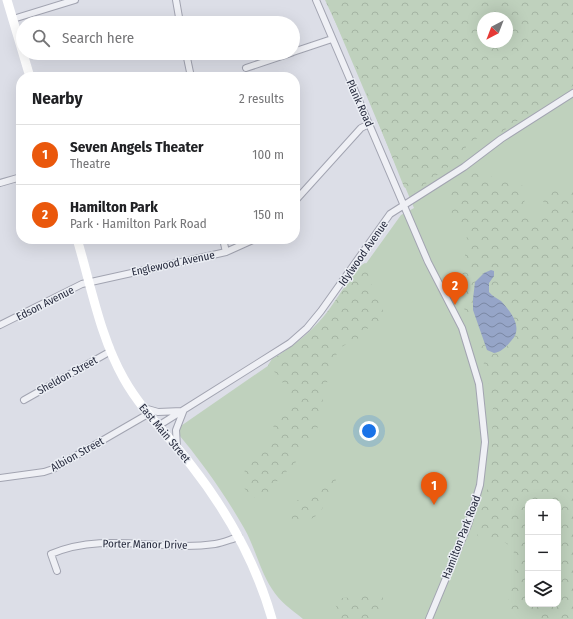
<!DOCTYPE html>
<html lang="en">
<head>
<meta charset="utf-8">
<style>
  :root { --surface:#fff; --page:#f6f6f6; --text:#202124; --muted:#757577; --line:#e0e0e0; --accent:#ea580c }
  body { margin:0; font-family:"Fira Sans Condensed",sans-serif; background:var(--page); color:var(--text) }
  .controls { position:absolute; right:12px; bottom:12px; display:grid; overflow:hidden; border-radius:8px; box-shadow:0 4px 16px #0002 }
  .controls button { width:36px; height:36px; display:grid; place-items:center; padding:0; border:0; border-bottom:1px solid var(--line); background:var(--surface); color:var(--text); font:20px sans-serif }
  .compass { position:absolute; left:477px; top:12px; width:36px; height:36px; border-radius:50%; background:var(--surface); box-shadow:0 4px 16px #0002; rotate:222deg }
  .you { position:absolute; left:369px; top:431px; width:14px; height:14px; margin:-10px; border:3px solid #fff; border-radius:50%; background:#1a73e8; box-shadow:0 0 0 6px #1a73e833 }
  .badge { display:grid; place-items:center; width:26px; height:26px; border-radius:50%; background:var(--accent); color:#fff; font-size:13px; font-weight:700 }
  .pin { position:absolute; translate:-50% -33px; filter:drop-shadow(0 1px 2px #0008) }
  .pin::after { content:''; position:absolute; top:21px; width:14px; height:12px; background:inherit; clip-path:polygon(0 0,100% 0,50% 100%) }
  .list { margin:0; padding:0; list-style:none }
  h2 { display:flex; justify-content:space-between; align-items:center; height:52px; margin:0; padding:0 16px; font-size:17px }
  h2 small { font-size:13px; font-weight:400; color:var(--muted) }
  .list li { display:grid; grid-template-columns:26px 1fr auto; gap:12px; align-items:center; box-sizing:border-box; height:60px; padding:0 16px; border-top:1px solid var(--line) }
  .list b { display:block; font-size:15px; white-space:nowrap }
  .list p { margin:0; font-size:13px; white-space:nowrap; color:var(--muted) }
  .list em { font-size:13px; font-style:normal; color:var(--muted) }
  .icon { flex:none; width:22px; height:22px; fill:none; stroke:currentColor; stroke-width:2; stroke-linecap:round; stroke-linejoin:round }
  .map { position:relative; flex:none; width:573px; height:619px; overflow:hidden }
  .search { position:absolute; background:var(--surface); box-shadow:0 4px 16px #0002; left:16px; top:16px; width:284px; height:44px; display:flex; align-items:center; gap:10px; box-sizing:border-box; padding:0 14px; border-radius:22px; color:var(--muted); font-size:15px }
  .panel { position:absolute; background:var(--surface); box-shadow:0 4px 16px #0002; left:16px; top:72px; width:284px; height:172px; border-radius:16px }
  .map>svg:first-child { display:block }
</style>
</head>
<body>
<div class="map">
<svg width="573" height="619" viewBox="0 0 573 619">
  <defs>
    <pattern id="forest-crowns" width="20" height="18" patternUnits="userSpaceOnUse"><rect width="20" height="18" fill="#bfd1bd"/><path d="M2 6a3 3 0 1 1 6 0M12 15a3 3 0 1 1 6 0" fill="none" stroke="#a4b4a3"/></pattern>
    <pattern id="water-waves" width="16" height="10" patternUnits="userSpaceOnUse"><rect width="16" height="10" fill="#96a5c8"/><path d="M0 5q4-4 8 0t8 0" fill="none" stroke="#7a87a4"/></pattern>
  </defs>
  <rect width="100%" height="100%" fill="#dcdee7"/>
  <path fill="#bfd1bd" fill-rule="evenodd" d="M 326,0 L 573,0 L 573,619 L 303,619 C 292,610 279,601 272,589 C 260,571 255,547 244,528 C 224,493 201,461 175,430 L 304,341 L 342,297 L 401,215 L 414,208 ZM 483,18 L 507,18 L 507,42 L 483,42 ZM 528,502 L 558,502 L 558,604 L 528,604 Z"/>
  <path fill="url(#forest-crowns)" fill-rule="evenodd" d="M 325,0 L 573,0 L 573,86 L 523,117 L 499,134 L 495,135 L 489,133 L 469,142 L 459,159 L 416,191 L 412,192 L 404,187 L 355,64 ZM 483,18 L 507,18 L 507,42 L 483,42 Z
    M 480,170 L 487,172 L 494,179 L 507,179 L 523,186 L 526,192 L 523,210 L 533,221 L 540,219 L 544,212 L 543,196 C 555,180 559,189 573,191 L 573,619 L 543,619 L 524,611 L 514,618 L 503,605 L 510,598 C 512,574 528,548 495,538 C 489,537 481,539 477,535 L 481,504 L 490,482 L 491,470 L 493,403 L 485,366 L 477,349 L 485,344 L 487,350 L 504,349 L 514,338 L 517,326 L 511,314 L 489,292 C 486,283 494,279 494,272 L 491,270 C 475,274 472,291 473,305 C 473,310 475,312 472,317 L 466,313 L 459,296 L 464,278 L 459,264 L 465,256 L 465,249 L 468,241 C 460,213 443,222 453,186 ZM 528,502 L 558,502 L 558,604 L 528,604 Z
    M 365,263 L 370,265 C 362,282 386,296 383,319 L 376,325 L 369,327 L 359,338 L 339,348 L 330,371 L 323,399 L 319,423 L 313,441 L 299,453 L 297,461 L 278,480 L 272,490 L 253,498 L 244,488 L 245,461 L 258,448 L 272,440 L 274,422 L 281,418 L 292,405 C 288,395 284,382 277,374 C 273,370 269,371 268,365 L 272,359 C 291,348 310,333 324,316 C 333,306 356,266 365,263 Z
    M 332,475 L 336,477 C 336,486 332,487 327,494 C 324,498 325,504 322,509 C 315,521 301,524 289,517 L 288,513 L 295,502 Z
    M 373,591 L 383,597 L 382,608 L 378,619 L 339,619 L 339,612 L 334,602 L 335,599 C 348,596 362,600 373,591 Z"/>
  <path fill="url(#water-waves)" d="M 491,270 L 494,271 L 494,276 L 489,283 L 489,292 C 492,296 497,298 501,301 C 511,312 524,328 511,341 C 506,347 501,352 494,353 L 487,350 L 473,310 L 473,299 L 475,282 L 484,273 Z"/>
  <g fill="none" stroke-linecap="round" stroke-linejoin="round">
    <g stroke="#a2a4b1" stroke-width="8">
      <path id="street" d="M 176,0 L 180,23
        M 316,0 L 428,262 L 462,328 L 479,384 L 485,442 L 480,485 L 468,525 L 429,619
        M 13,19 L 75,0
        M 293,52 L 332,39
        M 186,53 L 191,77
        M 246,68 L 291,53
        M 0,183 L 21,177
        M 295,201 L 361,128 L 369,124
        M 223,239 L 226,252
        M 0,325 L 82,284 L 226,252 L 255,239
        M 24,400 L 111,351
        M 144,408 L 158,412 L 182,411
        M 158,426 L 290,343 L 307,328 L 321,311 L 390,214 L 464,167 L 501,139 L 573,93
        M 177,447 L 176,430 L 183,412
        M 0,478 L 44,472 L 53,469 L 148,414
        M 57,571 L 51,554 C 104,531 160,552 215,544 C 223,543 231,539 239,537"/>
    </g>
    <use href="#street" stroke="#eff0f5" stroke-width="6"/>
    <path stroke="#fff" stroke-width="9" d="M 7,0 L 30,77
      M 77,239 C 91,285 100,337 124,379 C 142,411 169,436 191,465 C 227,511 256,563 272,619"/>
  </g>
  <g text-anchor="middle" stroke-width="3" stroke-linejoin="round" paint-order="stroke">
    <g font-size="11" fill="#262a3d" stroke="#ebeef4">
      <text transform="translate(360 103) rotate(66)" y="4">Plank Road</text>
      <text transform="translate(363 253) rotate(-55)" y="4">Idylwood Avenue</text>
      <text transform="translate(173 263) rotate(-12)" y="4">Englewood Avenue</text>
      <text transform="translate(45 303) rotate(-27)" y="4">Edson Avenue</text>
      <text transform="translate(67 375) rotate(-29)" y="4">Sheldon Street</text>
      <text transform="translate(165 433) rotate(50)" y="4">East Main Street</text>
      <text transform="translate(77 454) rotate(-29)" y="4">Albion Street</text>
      <text transform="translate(461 537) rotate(-69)" y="4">Hamilton Park Road</text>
      <text transform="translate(145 544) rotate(1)" y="4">Porter Manor Drive</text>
    </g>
  </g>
</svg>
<div class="controls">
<button>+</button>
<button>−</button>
<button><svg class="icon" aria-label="layers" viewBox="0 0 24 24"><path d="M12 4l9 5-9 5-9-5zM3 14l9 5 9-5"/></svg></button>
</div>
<svg class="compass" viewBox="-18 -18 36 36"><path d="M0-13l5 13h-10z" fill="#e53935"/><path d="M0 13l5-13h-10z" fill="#757577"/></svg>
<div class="you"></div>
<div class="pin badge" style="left:434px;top:505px">1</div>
<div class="pin badge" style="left:455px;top:305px">2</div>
<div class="search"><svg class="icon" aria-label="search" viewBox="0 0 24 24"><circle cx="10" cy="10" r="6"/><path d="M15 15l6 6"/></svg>Search here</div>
<section class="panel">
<h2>Nearby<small>2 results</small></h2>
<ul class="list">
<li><span class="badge">1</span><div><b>Seven Angels Theater</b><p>Theatre</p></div><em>100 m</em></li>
<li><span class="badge">2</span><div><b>Hamilton Park</b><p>Park · Hamilton Park Road</p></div><em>150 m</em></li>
</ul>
</section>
</div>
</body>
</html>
